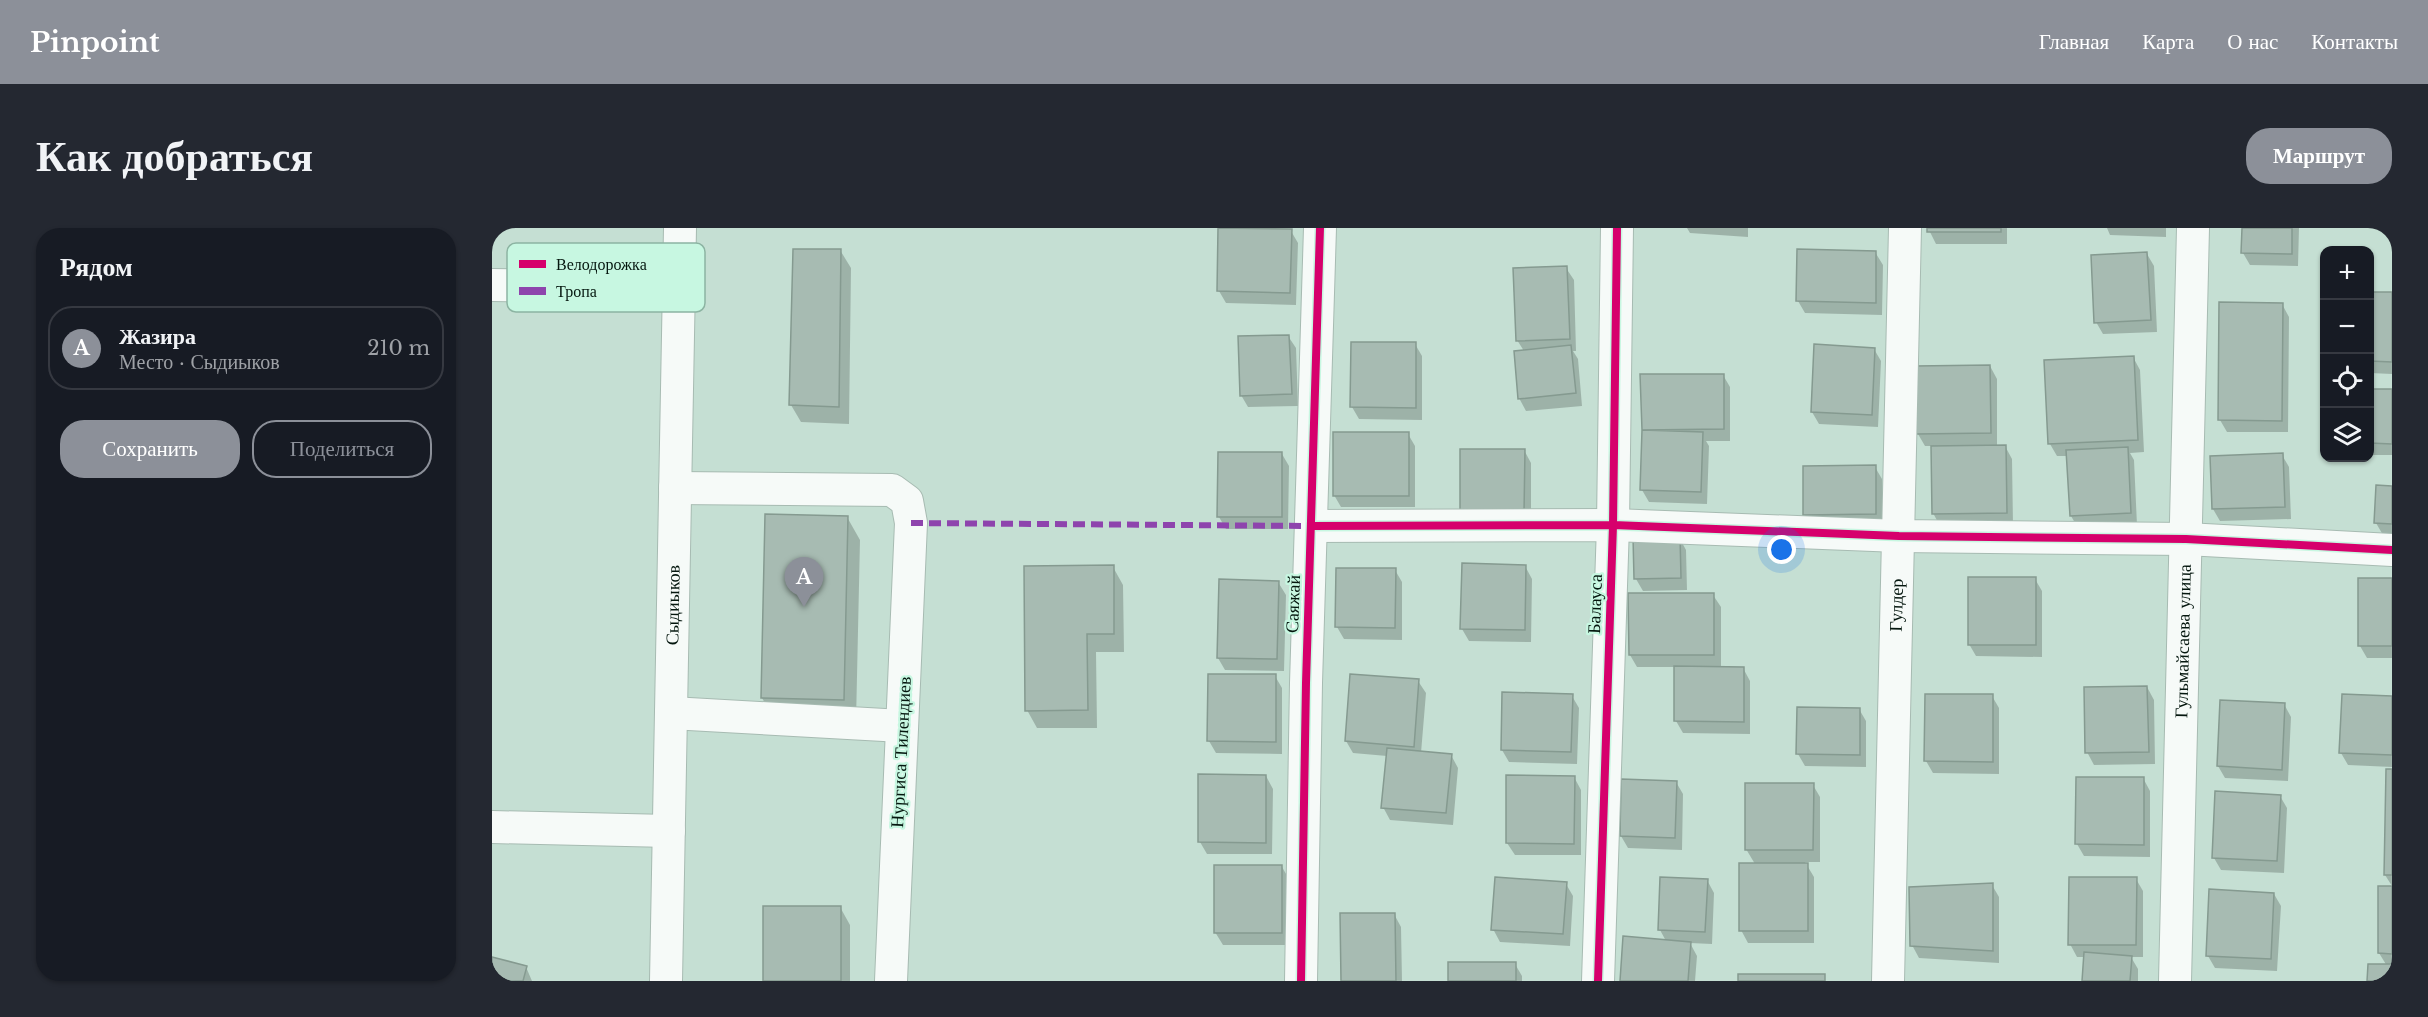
<!DOCTYPE html>
<html lang="ru">
<head>
<meta charset="utf-8">
<style>
  :root { --surface:#171b24; --page:#242831; --text:#f1f3f6; --muted:#9ea1a6; --line:#363941; --accent:#8c9099 }
  body { margin:0; font-family:"Libre Baskerville",serif; background:var(--page); color:var(--text) }
  .controls { position:absolute; right:18px; top:18px; display:grid; overflow:hidden; border-radius:12px; box-shadow:0 2px 4px #0004 }
  .controls button { width:54px; height:54px; display:grid; place-items:center; padding:0; border:0; border-bottom:2px solid var(--line); background:var(--surface); color:var(--text); font:30px sans-serif }
  .you { position:absolute; left:1290px; top:322px; width:21px; height:21px; margin:-15px; border:4px solid #fff; border-radius:50%; background:#1a73e8; box-shadow:0 0 0 9px #1a73e833 }
  .badge { display:grid; place-items:center; width:39px; height:39px; border-radius:50%; background:var(--accent); color:#fff; font-size:20px; font-weight:700 }
  .pin { position:absolute; translate:-50% -50px; filter:drop-shadow(0 2px 3px #0008) }
  .pin::after { content:''; position:absolute; top:32px; width:21px; height:18px; background:inherit; clip-path:polygon(0 0,100% 0,50% 100%) }
  .list { margin:0; padding:0; list-style:none }
  h2 { display:flex; justify-content:space-between; align-items:center; height:78px; margin:0; padding:0 24px; font-size:26px }
  h2 small { font-size:20px; font-weight:400; color:var(--muted) }
  .list li { display:grid; grid-template-columns:39px 1fr auto; gap:18px; align-items:center; box-sizing:border-box; height:84px; margin:0 12px 12px; padding:0 12px; border:2px solid var(--line); border-radius:24px }
  .list b { display:block; font-size:22px; white-space:nowrap }
  .list p { margin:0; font-size:20px; white-space:nowrap; color:var(--muted) }
  .list em { font-size:20px; font-style:normal; color:var(--muted) }
  .actions { display:flex; gap:12px; padding:18px 24px }
  .actions a { flex:1; padding:14px 0; border:2px solid var(--accent); border-radius:24px; text-align:center; font-size:21px; color:var(--accent) }
  .actions .main { background:var(--accent); color:#fff }
  .icon { flex:none; width:33px; height:33px; fill:none; stroke:currentColor; stroke-width:2; stroke-linecap:round; stroke-linejoin:round }
  .map { position:relative; flex:none; width:1900px; height:753px; overflow:hidden; border-radius:24px }
  header { display:flex; align-items:center; gap:36px; box-sizing:border-box; height:84px; padding:0 30px; background:var(--accent); color:#fff }
  header strong { font-size:28px }
  nav { display:flex; gap:33px; margin-inline-start:auto; font-size:21px }
  .intro { display:flex; align-items:center; justify-content:space-between; box-sizing:border-box; height:144px; padding:0 36px }
  h1 { margin:0; font-size:42px }
  .button { padding:15px 27px; border-radius:24px; background:var(--accent); color:#fff; font-size:21px; font-weight:700 }
  main { display:flex; gap:36px; padding:0 36px }
  aside { flex:1; background:var(--surface); border-radius:24px; box-shadow:0 2px 4px #0004 }
  .map>svg:first-child { display:block }
</style>
</head>
<body>
<header>
<strong>Pinpoint</strong>
<nav><a>Главная</a><a>Карта</a><a>О нас</a><a>Контакты</a></nav>
</header>
<div class="intro"><h1>Как добраться</h1><a class="button">Маршрут</a></div>
<main>
<aside>
<h2>Рядом<small></small></h2>
<ul class="list">
<li><span class="badge">A</span><div><b>Жазира</b><p>Место · Сыдиыков</p></div><em>210 m</em></li>
</ul>
<div class="actions"><a class="main">Сохранить</a><a>Поделиться</a></div>
</aside>
<div class="map">
<svg width="1900" height="753" viewBox="0 0 1900 753">
  <rect width="100%" height="100%" fill="#c5dfd3"/>
  <path fill="#0003" d="M 1195,0 L 1256,0 L 1256,9 L 1198,5 Z
    M 1436,0 L 1515,0 L 1515,16 L 1444,16 Z
    M 1615,0 L 1674,0 L 1674,9 L 1618,7 Z
    M 1751,0 L 1807,0 L 1806,38 L 1758,37 L 1751,25 Z
    M 799,3 L 806,15 L 804,77 L 734,75 L 727,63 Z
    M 348,22 L 359,40 L 357,196 L 309,194 L 299,177 Z
    M 1383,24 L 1391,37 L 1390,87 L 1313,85 L 1306,73 Z
    M 1655,26 L 1662,38 L 1665,104 L 1611,106 L 1604,94 Z
    M 1074,40 L 1082,52 L 1084,123 L 1081,123 L 1086,131 L 1090,178 L 1034,183 L 1027,170 L 1032,123 L 1025,112 Z
    M 1878,65 L 1900,66 L 1900,146 L 1878,145 Z
    M 1790,76 L 1797,89 L 1796,204 L 1735,204 L 1728,192 Z
    M 796,108 L 804,120 L 806,178 L 756,179 L 749,167 Z
    M 860,116 L 923,116 L 930,128 L 930,192 L 867,191 L 860,179 Z
    M 1382,121 L 1389,133 L 1386,199 L 1327,196 L 1320,184 Z
    M 1641,129 L 1648,142 L 1652,224 L 1638,225 L 1642,232 L 1645,297 L 1586,300 L 1579,288 L 1576,228 L 1565,228 L 1558,216 L 1554,134 Z
    M 1498,138 L 1505,151 L 1505,219 L 1513,218 L 1520,231 L 1521,297 L 1448,298 L 1441,285 L 1441,218 L 1433,218 L 1426,206 Z
    M 1150,147 L 1231,147 L 1238,159 L 1238,213 L 1214,213 L 1217,218 L 1215,276 L 1157,274 L 1150,262 Z
    M 1878,162 L 1900,163 L 1900,227 L 1878,227 Z
    M 916,206 L 923,218 L 923,279 L 849,279 L 842,267 Z
    M 1032,222 L 1039,235 L 1039,298 L 976,298 Z
    M 727,225 L 790,226 L 797,238 L 796,301 L 734,301 L 727,289 Z
    M 1790,227 L 1797,239 L 1799,291 L 1728,293 L 1721,281 Z
    M 1383,239 L 1390,251 L 1391,298 L 1320,299 L 1312,286 Z
    M 1900,259 L 1900,307 L 1891,307 L 1884,295 Z
    M 355,289 L 368,312 L 364,494 L 283,492 L 270,470 Z
    M 1187,309 L 1194,322 L 1195,362 L 1151,363 L 1144,351 L 1143,310 Z
    M 971,337 L 1033,338 L 1040,351 L 1039,414 L 977,413 L 970,401 Z
    M 621,339 L 631,357 L 632,424 L 604,424 L 605,500 L 545,500 L 535,482 Z
    M 903,342 L 910,354 L 910,412 L 852,411 L 845,399 Z
    M 1543,351 L 1550,363 L 1550,429 L 1484,428 L 1477,416 Z
    M 1900,351 L 1900,430 L 1875,430 L 1868,418 Z
    M 786,354 L 794,367 L 792,443 L 733,442 L 726,430 Z
    M 1138,367 L 1221,367 L 1229,379 L 1229,440 L 1251,440 L 1258,453 L 1258,506 L 1191,505 L 1184,493 L 1184,439 L 1145,439 L 1138,427 Z
    M 717,447 L 783,448 L 790,460 L 790,526 L 724,525 L 717,513 Z
    M 926,453 L 934,465 L 929,525 L 959,527 L 966,540 L 961,597 L 898,592 L 891,579 L 895,528 L 861,525 L 854,513 Z
    M 1655,459 L 1662,472 L 1663,536 L 1602,537 L 1595,524 Z
    M 1080,468 L 1087,480 L 1085,536 L 1017,534 L 1010,522 Z
    M 1500,468 L 1507,480 L 1507,546 L 1441,545 L 1434,533 Z
    M 1900,469 L 1900,539 L 1856,537 L 1849,525 Z
    M 1729,473 L 1792,476 L 1799,489 L 1796,553 L 1733,550 L 1726,538 Z
    M 1306,480 L 1367,481 L 1374,493 L 1374,539 L 1313,538 L 1306,526 Z
    M 1900,543 L 1900,658 L 1893,647 Z
    M 774,548 L 781,561 L 780,626 L 715,626 L 708,614 Z
    M 1082,549 L 1089,562 L 1089,627 L 1023,627 L 1015,615 Z
    M 1651,550 L 1658,563 L 1658,629 L 1592,628 L 1585,616 Z
    M 1184,554 L 1191,566 L 1190,622 L 1136,620 L 1129,608 Z
    M 1321,557 L 1328,569 L 1328,634 L 1313,634 L 1322,649 L 1322,715 L 1256,715 L 1249,702 L 1263,636 L 1254,621 Z
    M 1788,568 L 1795,580 L 1792,645 L 1729,642 L 1722,630 Z
    M 790,639 L 797,651 L 796,717 L 731,717 L 723,704 Z
    M 1644,651 L 1651,663 L 1651,729 L 1639,729 L 1646,741 L 1646,753 L 1592,753 L 1593,729 L 1585,729 L 1578,716 Z
    M 1215,652 L 1222,665 L 1220,716 L 1198,715 L 1205,728 L 1203,753 L 1129,753 L 1174,713 L 1168,702 Z
    M 1074,656 L 1081,668 L 1078,718 L 1008,714 L 1001,701 Z
    M 1500,657 L 1507,669 L 1507,735 L 1427,730 L 1420,717 Z
    M 1900,660 L 1900,753 L 1877,753 L 1895,738 L 1887,725 Z
    M 1782,666 L 1789,678 L 1785,743 L 1723,740 L 1716,728 Z
    M 348,679 L 358,697 L 358,753 L 273,753 Z
    M 902,686 L 909,699 L 910,753 L 851,753 Z
    M 0,730 L 34,739 L 40,753 L 0,753 Z
    M 1023,736 L 1030,748 L 1030,753 L 957,753 Z"/>
  <path fill="#a7bbb2" stroke="#859a90" stroke-width="1.5" d="M 726,0 L 800,1 L 798,65 L 725,63 Z
    M 1435,0 L 1509,0 L 1509,4 L 1435,4 Z
    M 1750,0 L 1800,0 L 1800,26 L 1749,25 Z
    M 301,21 L 349,21 L 347,179 L 297,177 Z
    M 1305,21 L 1384,23 L 1384,75 L 1304,73 Z
    M 1655,24 L 1659,92 L 1602,95 L 1599,27 Z
    M 1075,38 L 1078,111 L 1024,113 L 1021,40 Z
    M 1878,64 L 1900,64 L 1900,134 L 1878,133 Z
    M 1727,74 L 1791,75 L 1790,193 L 1726,192 Z
    M 797,107 L 800,166 L 748,168 L 746,108 Z
    M 859,114 L 924,114 L 924,180 L 858,179 Z
    M 1322,116 L 1383,120 L 1380,187 L 1319,184 Z
    M 1079,117 L 1084,165 L 1026,171 L 1022,123 Z
    M 1642,128 L 1646,212 L 1556,216 L 1552,132 Z
    M 1498,137 L 1499,205 L 1424,206 L 1423,138 Z
    M 1148,146 L 1232,146 L 1232,201 L 1150,202 Z
    M 1878,161 L 1900,161 L 1900,216 L 1878,215 Z
    M 1150,202 L 1211,204 L 1209,264 L 1148,262 Z
    M 841,204 L 917,204 L 917,268 L 841,268 Z
    M 1514,217 L 1515,285 L 1440,286 L 1439,218 Z
    M 1636,219 L 1639,285 L 1578,288 L 1574,222 Z
    M 968,221 L 1033,221 L 1032,286 L 968,286 Z
    M 726,224 L 790,224 L 790,289 L 725,289 Z
    M 1791,225 L 1793,279 L 1720,281 L 1718,228 Z
    M 1384,237 L 1384,286 L 1311,287 L 1311,238 Z
    M 1884,257 L 1900,258 L 1900,296 L 1882,295 Z
    M 273,286 L 356,288 L 352,472 L 269,470 Z
    M 1188,308 L 1189,350 L 1142,351 L 1141,309 Z
    M 970,335 L 1034,337 L 1033,402 L 968,401 Z
    M 622,337 L 622,406 L 595,406 L 596,482 L 533,483 L 532,338 Z
    M 844,340 L 904,340 L 903,400 L 843,399 Z
    M 1476,349 L 1544,349 L 1544,417 L 1476,417 Z
    M 1866,350 L 1900,350 L 1900,418 L 1866,418 Z
    M 727,351 L 787,353 L 785,431 L 725,430 Z
    M 1136,365 L 1222,365 L 1222,427 L 1137,427 Z
    M 1182,438 L 1252,439 L 1252,494 L 1182,493 Z
    M 716,446 L 784,446 L 784,514 L 715,513 Z
    M 858,446 L 927,451 L 922,519 L 853,513 Z
    M 1655,458 L 1657,524 L 1593,525 L 1592,459 Z
    M 1010,464 L 1081,466 L 1079,524 L 1009,522 Z
    M 1433,466 L 1501,466 L 1501,534 L 1432,533 Z
    M 1850,466 L 1900,468 L 1900,527 L 1847,525 Z
    M 1728,472 L 1793,475 L 1790,542 L 1725,538 Z
    M 1305,479 L 1368,480 L 1368,527 L 1304,526 Z
    M 895,520 L 960,526 L 954,585 L 889,580 Z
    M 1894,541 L 1900,541 L 1900,647 L 1892,647 Z
    M 706,546 L 774,547 L 774,615 L 706,614 Z
    M 1014,547 L 1083,548 L 1082,616 L 1014,615 Z
    M 1584,549 L 1652,549 L 1652,617 L 1583,616 Z
    M 1129,551 L 1185,553 L 1183,610 L 1128,608 Z
    M 1253,555 L 1322,555 L 1321,622 L 1253,622 Z
    M 1723,563 L 1789,567 L 1785,633 L 1720,630 Z
    M 1247,635 L 1316,635 L 1316,703 L 1247,703 Z
    M 722,637 L 790,637 L 790,705 L 722,705 Z
    M 1003,649 L 1075,654 L 1071,706 L 999,702 Z
    M 1168,649 L 1216,651 L 1213,704 L 1166,702 Z
    M 1577,649 L 1645,649 L 1644,717 L 1576,717 Z
    M 1501,655 L 1501,723 L 1418,718 L 1417,659 Z
    M 1886,658 L 1900,658 L 1900,726 L 1886,725 Z
    M 1717,661 L 1782,665 L 1779,731 L 1714,728 Z
    M 271,678 L 349,678 L 349,753 L 271,753 Z
    M 848,685 L 903,685 L 904,753 L 849,753 Z
    M 1131,708 L 1199,714 L 1196,753 L 1128,753 Z
    M 1592,724 L 1640,728 L 1638,753 L 1590,753 Z
    M 0,729 L 35,738 L 31,753 L 0,753 Z
    M 956,734 L 1024,734 L 1024,753 L 956,753 Z
    M 1876,736 L 1900,736 L 1900,753 L 1875,753 Z
    M 1246,746 L 1333,746 L 1333,753 L 1246,753 Z"/>
  <g fill="none" stroke-linecap="round" stroke-linejoin="round">
    <g stroke="#a7bbb2" stroke-width="34">
      <g id="minor">
        <path d="M 0,57 L 187,59"/>
        <path d="M 183,260 L 400,262 L 415,273 L 419,295 L 399,753"/>
        <path d="M 819,298 L 1121,297 L 1407,308 L 1694,311 L 1900,322"/>
        <path d="M 179,485 L 410,498"/>
        <path d="M 0,599 L 177,603"/>
        <path id="s1" d="M 174,753 L 188,0"/>
        <path d="M 809,753 L 814,455 L 828,0"/>
        <path d="M 1106,753 L 1121,297 L 1125,0"/>
        <path id="s2" d="M 1396,753 L 1413,0"/>
        <path id="s3" d="M 1683,753 L 1701,0"/>
      </g>
    </g>
    <use href="#minor" stroke="#f6faf8" stroke-width="32"/>
    <path stroke="#8e44ad" stroke-width="6" stroke-dasharray="12 6" stroke-linecap="butt" d="M 419,295 L 819,298"/>
    <g stroke="#c7f7e1" stroke-width="11">
      <path id="cycleway" d="M 819,298 L 1121,297 L 1407,308 L 1694,311 L 1900,322
        M 809,753 L 814,455 L 828,0
        M 1106,753 L 1121,297 L 1125,0"/>
    </g>
    <use href="#cycleway" stroke="#d6006c" stroke-width="8"/>
  </g>
  <g text-anchor="middle" stroke-width="4.5" stroke-linejoin="round" paint-order="stroke">
    <g font-size="18" fill="#04160e" stroke="#c7f7e1">
      <text transform="translate(801 376) rotate(-88)" y="6">Саяжай</text>
      <text transform="translate(1103 376) rotate(-88)" y="6">Балауса</text>
      <text dy="6" stroke="none"><textPath href="#s1" startOffset="376">Сыдиыков</textPath></text>
      <text dy="6" stroke="none"><textPath href="#s2" startOffset="376">Гулдер</textPath></text>
      <text dy="6" stroke="none"><textPath href="#s3" startOffset="340">Гульмайсаева улица</textPath></text>
      <text transform="translate(409 524) rotate(-87)" y="6">Нургиса Тилендиев</text>
    </g>
  </g>
  <rect x="15" y="15" width="198" height="69" rx="9" fill="#c7f7e1" stroke="#8cb4a2" stroke-width="1.5"/>
  <rect x="27" y="32" width="27" height="8" fill="#d6006c"/>
  <rect x="27" y="59" width="27" height="8" fill="#8e44ad"/>
  <g font-size="16" fill="#04160e">
    <text x="64" y="42">Велодорожка</text>
    <text x="64" y="69">Тропа</text>
  </g>
</svg>
<div class="controls">
<button>+</button>
<button>−</button>
<button><svg class="icon" aria-label="locate" viewBox="0 0 24 24"><circle cx="12" cy="12" r="6"/><path d="M12 2v4M12 18v4M2 12h4M18 12h4"/></svg></button>
<button><svg class="icon" aria-label="layers" viewBox="0 0 24 24"><path d="M12 4l9 5-9 5-9-5zM3 14l9 5 9-5"/></svg></button>
</div>
<div class="you"></div>
<div class="pin badge" style="left:312px;top:379px">A</div>
</div>
</main>
</body>
</html>
